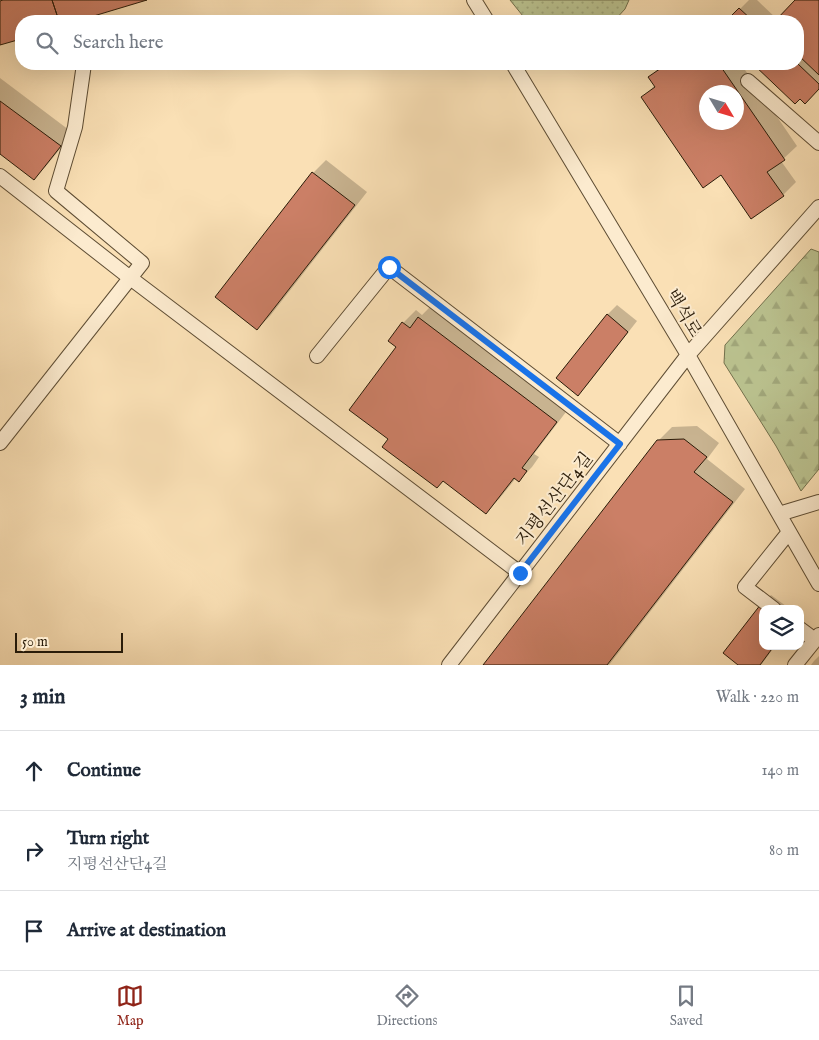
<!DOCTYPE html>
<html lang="en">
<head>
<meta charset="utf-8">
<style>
  :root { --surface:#fff; --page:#f6f6f7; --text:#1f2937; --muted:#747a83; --line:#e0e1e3; --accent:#8f2418 }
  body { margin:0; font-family:"IM FELL English","Noto Serif KR",serif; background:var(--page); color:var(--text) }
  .controls { position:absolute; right:15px; bottom:15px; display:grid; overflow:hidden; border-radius:10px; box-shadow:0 5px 20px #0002 }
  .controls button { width:45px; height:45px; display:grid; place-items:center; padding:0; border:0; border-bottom:1px solid var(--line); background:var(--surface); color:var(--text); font:25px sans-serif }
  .compass { position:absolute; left:699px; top:85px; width:45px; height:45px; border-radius:50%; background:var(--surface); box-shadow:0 5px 20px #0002; rotate:128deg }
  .scale { position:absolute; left:15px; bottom:12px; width:108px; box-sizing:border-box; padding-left:5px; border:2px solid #2a1c09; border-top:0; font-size:14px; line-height:18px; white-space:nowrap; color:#2a1c09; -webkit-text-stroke:4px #fcebcf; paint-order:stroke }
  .stop { position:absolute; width:15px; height:15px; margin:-11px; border:4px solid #1a73e8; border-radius:50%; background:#fff }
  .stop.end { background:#1a73e8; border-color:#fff; box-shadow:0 1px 5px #0008 }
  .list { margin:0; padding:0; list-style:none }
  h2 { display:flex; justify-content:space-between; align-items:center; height:65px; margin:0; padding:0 20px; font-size:21px }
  h2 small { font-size:16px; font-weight:400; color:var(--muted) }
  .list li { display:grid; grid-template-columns:32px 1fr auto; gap:15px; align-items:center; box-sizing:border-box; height:80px; padding:0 20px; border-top:1px solid var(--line) }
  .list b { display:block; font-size:19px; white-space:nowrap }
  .list p { margin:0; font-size:16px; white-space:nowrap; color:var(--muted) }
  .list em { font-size:16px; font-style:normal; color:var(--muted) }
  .icon { flex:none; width:28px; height:28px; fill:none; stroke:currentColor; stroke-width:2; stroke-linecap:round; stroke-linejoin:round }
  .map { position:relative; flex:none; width:819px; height:665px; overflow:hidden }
  .search { position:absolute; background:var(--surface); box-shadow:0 5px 20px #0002; left:15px; right:15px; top:15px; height:55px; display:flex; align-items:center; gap:12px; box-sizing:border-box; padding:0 18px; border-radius:20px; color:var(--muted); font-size:19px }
  .sheet { height:305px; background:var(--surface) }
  nav { display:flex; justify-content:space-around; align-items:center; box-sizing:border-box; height:70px; border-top:1px solid var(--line); background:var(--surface); font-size:14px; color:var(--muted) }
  nav a { display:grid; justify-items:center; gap:2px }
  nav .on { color:var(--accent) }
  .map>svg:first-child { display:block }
</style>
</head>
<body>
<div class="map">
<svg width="819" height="665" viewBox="0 0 819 665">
  <defs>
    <pattern id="grass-dots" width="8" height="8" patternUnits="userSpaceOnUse" patternTransform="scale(1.25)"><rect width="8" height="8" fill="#bbc390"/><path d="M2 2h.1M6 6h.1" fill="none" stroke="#a1a77b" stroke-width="1.8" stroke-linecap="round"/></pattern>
    <pattern id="forest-firs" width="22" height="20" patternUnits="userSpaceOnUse" patternTransform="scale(1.25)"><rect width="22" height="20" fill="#bbc390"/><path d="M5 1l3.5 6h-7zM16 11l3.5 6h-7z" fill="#a1a77b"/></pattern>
  </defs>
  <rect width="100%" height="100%" fill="#fae0b5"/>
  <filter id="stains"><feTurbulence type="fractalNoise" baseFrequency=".004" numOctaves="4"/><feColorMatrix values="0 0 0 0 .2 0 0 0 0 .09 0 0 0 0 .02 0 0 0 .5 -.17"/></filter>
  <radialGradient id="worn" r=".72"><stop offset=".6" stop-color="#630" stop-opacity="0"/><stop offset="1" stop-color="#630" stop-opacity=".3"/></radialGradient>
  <path fill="url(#grass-dots)" stroke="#72704c" d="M 510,0 L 629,0 L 625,9 L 614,21 L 527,21 Z"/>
  <path fill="url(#forest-firs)" stroke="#72704c" d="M 811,249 L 819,252 L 819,469 L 801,491 L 776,446 L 724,363 L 725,345 Z"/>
  <path fill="#0003" fill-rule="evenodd" d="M 0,0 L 145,0 L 75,21 L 21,21 L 21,38 L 0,44 Z
    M 749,0 L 757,0 L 778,20 L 796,0 L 819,0 L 819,88 L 800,97 L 795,103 L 754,64 L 798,64 L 798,21 L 728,21 Z
    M 663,64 L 741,64 L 797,146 L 781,161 L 796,182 L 783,195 L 721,174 L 643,97 L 655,85 L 650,77 ZM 706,92 L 736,92 L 736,122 L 706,122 Z
    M 0,78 L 73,133 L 47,165 L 34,179 L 0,152 Z
    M 326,160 L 367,192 L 270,316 L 257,329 L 313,173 Z
    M 432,305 L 569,408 L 534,454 L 539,457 L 532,467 L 519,480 L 516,478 L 499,499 L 486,512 L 390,439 L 398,347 L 403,323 L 416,310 L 422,315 Z
    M 617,305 L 637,321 L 588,384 L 578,394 L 607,315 Z
    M 697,426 L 719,443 L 707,459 L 745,489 L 609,665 L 485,665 L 658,441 L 672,427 Z
    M 771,595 L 790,609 L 763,609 L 763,646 L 775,646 L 761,665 L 740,665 L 762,605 Z
    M 819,656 L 819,665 L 811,665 L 814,661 Z"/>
  <path fill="#cb7f66" stroke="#2a1c09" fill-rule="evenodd" d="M 3,0 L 52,0 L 59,21 L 21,21 L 21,39 L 0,45 L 0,1 Z
    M 52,0 L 147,0 L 77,21 L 59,21 Z
    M 795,0 L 819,0 L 819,75 L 798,55 L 798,21 L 775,21 Z
    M 739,8 L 753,21 L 726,21 Z
    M 667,64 L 719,64 L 785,160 L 767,172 L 784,196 L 751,219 L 721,175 L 703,188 L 641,97 L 655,87 L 648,77 ZM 706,92 L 736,92 L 736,122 L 706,122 Z
    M 753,64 L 798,64 L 819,84 L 819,89 L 805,104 L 800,99 L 795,104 Z
    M 0,101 L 61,146 L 34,180 L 0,154 Z
    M 312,172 L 355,205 L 257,330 L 215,297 Z
    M 607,314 L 628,332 L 578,396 L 556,378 Z
    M 418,317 L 557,422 L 522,468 L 527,471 L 519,482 L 514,478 L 486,514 L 443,481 L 437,488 L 382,447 L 388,439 L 349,410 L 396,347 L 388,341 L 402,322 L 410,328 Z
    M 684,439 L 707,457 L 694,472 L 733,502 L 607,665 L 483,665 L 657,440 Z
    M 761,604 L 763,609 L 763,646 L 774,646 L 760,665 L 738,665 L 723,653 Z"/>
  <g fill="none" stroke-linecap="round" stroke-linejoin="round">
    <g stroke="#5e4d34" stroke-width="16">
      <path id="minor" d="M 474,0 L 487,21
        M 513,64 L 688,355 L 819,584
        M 748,81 L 819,143
        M 0,176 L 129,277 L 520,573
        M 317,356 L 389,267 L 620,444
        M 0,443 L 142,263 L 56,191 L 75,127 L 84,64
        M 779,514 L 819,502
        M 774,609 L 745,587 L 789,532
        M 800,629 L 815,640
        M 449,665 L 688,355 L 819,207
        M 795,665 L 819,635"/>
    </g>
    <use href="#minor" stroke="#fcebcf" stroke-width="14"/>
  </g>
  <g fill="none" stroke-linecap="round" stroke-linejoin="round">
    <path stroke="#1a73e8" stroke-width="6" d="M 389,267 L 620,444 L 520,573"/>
  </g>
  <g text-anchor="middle" stroke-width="4" stroke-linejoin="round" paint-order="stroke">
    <g font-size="18" fill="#2a1c09" stroke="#fcebcf">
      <text transform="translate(684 313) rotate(59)" y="6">백석로</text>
      <text transform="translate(554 499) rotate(-52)" y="6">지평선산단4길</text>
    </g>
  </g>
  <rect width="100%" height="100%" filter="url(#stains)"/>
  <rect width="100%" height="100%" fill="url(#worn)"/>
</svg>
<div class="controls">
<button><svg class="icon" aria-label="layers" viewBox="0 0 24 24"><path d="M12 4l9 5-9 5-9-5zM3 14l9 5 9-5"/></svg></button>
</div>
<svg class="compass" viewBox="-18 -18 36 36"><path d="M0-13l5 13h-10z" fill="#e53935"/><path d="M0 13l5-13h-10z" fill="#747a83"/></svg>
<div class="scale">50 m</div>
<div class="stop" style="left:389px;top:267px"></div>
<div class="stop end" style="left:520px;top:573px"></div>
<div class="search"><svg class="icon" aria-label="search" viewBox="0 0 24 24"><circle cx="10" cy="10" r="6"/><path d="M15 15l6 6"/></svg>Search here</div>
</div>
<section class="sheet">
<h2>3 min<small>Walk · 220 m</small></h2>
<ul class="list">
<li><svg class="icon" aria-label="ahead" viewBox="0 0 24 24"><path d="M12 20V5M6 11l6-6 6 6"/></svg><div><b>Continue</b></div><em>140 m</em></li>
<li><svg class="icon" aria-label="right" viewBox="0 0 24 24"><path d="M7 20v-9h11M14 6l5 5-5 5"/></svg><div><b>Turn right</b><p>지평선산단4길</p></div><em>80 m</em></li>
<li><svg class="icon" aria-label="arrive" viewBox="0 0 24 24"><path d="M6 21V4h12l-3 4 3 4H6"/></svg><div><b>Arrive at destination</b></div></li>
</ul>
</section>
<nav>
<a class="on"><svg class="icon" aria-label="map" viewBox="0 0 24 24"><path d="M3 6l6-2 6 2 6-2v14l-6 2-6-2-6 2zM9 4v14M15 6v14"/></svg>Map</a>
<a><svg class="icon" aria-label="directions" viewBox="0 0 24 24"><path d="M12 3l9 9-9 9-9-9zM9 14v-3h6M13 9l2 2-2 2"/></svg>Directions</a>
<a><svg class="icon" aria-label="saved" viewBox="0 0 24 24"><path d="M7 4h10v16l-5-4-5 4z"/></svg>Saved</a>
</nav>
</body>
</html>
